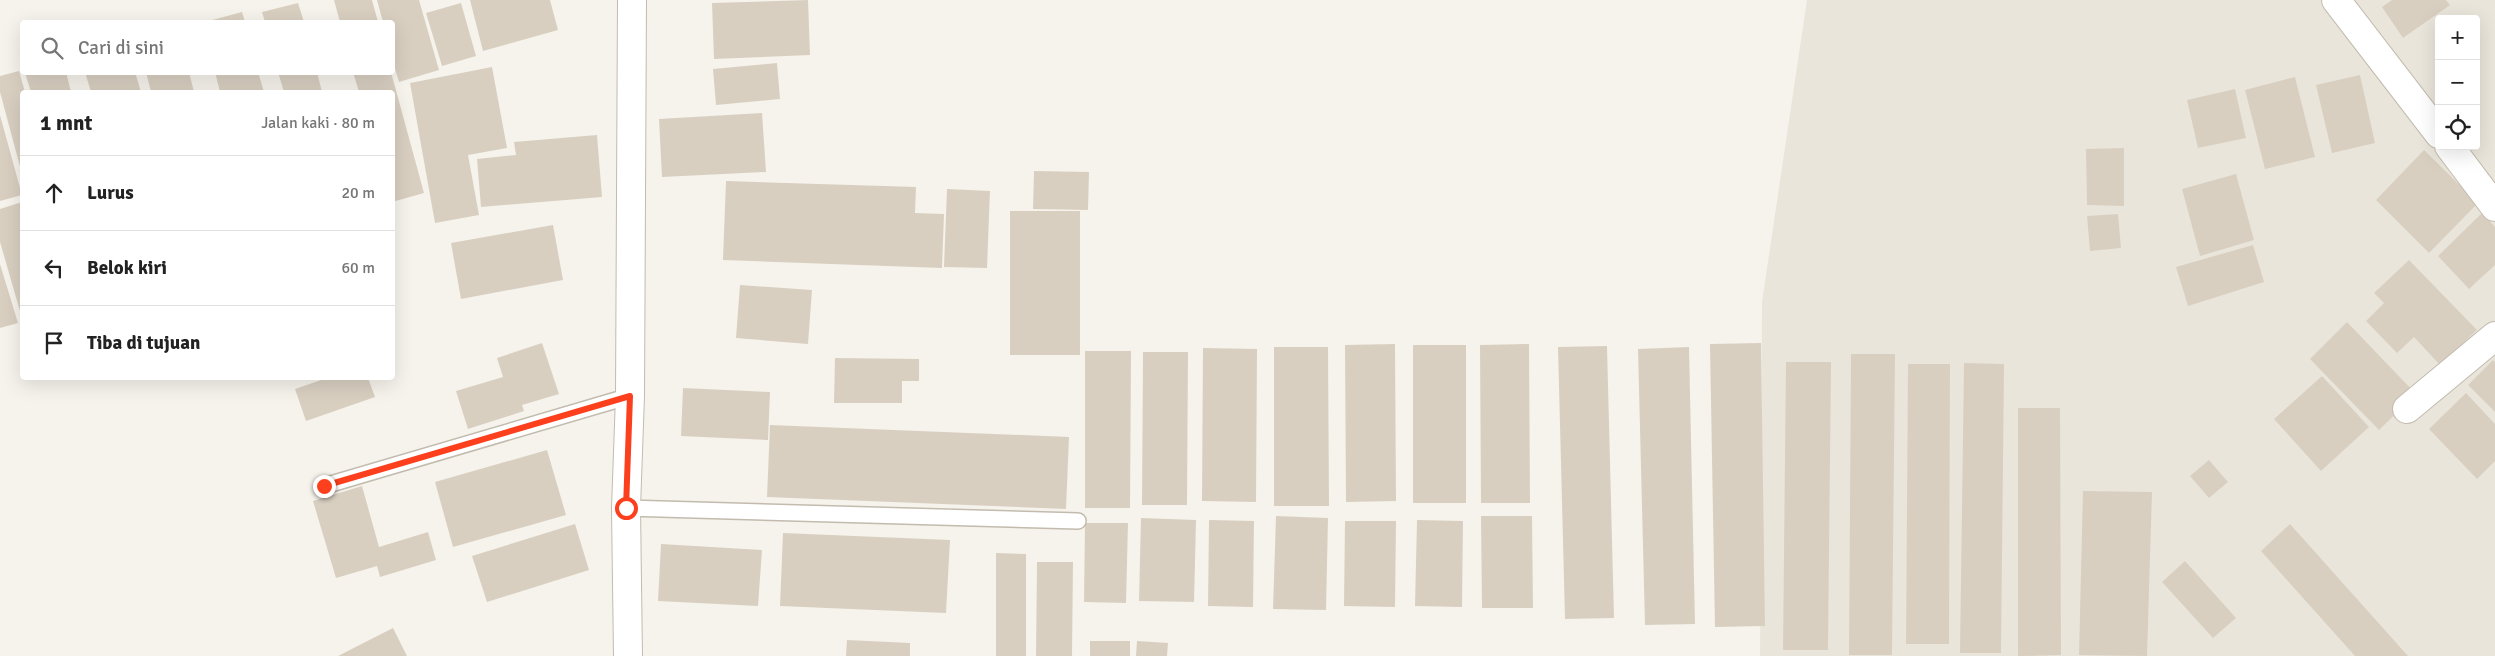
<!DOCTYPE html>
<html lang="id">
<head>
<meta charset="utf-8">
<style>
  :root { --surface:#fff; --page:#f6f6f6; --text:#222; --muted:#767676; --line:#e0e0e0 }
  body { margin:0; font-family:Signika,sans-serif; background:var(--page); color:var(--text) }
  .controls { position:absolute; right:15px; top:15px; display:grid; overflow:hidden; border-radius:5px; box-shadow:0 5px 20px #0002 }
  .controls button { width:45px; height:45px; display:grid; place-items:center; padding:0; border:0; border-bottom:1px solid var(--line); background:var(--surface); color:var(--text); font:25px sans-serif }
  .stop { position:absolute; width:15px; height:15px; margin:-11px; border:4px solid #fc3f1d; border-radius:50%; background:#fff }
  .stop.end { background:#fc3f1d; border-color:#fff; box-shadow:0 1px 5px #0008 }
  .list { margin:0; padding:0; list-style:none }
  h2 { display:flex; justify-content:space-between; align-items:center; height:65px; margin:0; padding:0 20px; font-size:21px }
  h2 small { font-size:16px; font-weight:400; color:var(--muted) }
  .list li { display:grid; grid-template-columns:32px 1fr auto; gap:15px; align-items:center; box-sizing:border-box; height:75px; padding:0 20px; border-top:1px solid var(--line) }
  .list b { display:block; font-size:19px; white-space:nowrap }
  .list em { font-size:16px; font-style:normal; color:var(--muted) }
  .icon { flex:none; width:28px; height:28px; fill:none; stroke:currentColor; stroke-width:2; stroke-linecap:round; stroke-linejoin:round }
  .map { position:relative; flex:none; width:2495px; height:656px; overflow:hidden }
  .search { position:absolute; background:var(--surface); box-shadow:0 5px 20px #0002; left:20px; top:20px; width:375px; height:55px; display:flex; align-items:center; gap:12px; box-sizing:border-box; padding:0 18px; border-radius:5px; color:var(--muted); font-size:19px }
  .panel { position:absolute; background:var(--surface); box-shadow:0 5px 20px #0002; left:20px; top:90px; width:375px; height:290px; border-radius:5px }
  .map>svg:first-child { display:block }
</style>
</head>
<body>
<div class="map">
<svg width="2495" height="656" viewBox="0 0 2495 656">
  <rect width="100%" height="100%" fill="#f6f3ec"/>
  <path fill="#eae5da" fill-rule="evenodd" d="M 1807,0 L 2495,0 L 2495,656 L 1760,656 L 1762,302 ZM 2439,19 L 2476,19 L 2476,146 L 2439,146 Z"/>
  <path fill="#d8cfc1" d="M 334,0 L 372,0 L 378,22 L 340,22 Z
    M 377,0 L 419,0 L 439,70 L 399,82 L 392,59 L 392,22 L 383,22 Z
    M 470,0 L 550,0 L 558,30 L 483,51 Z
    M 808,0 L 810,55 L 714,59 L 712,3 Z
    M 2392,0 L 2446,0 L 2450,5 L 2403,38 L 2382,7 Z
    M 298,3 L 304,22 L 265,22 L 262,12 Z
    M 461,3 L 476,56 L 442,66 L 426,13 Z
    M 242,12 L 245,22 L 205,22 Z
    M 777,63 L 780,99 L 716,105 L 713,69 Z
    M 492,67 L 507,148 L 468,155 L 479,215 L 435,223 L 410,83 Z
    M 19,71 L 25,92 L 22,92 L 22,174 L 0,92 L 0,76 Z
    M 29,72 L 66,72 L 71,92 L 31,92 L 25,73 Z
    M 85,72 L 135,72 L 141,92 L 91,92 Z
    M 146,72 L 189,72 L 194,92 L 151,92 Z
    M 215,72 L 258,72 L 264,92 L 220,92 Z
    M 278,72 L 317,72 L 322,92 L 284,92 Z
    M 353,72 L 391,72 L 424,193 L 392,202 L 392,92 L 359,92 Z
    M 2360,75 L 2375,143 L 2332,153 L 2316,85 Z
    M 2295,77 L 2315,157 L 2265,169 L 2245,90 Z
    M 2235,89 L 2246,138 L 2198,148 L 2187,100 Z
    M 762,113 L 766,172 L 662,177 L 659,119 Z
    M 0,115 L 22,195 L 0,201 Z
    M 597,135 L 602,197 L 481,207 L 477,159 L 516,155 L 514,142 Z
    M 2124,148 L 2124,206 L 2087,205 L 2086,149 Z
    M 2424,150 L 2478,203 L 2429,253 L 2376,200 Z
    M 1034,171 L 1089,172 L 1088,210 L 1033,209 Z
    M 2236,174 L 2254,240 L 2200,256 L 2182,189 Z
    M 726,181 L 916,187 L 915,213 L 944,214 L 942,268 L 723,260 Z
    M 947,189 L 990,191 L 987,268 L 944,267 Z
    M 22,202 L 22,318 L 0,242 L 0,209 Z
    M 1010,211 L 1080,211 L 1080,355 L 1010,355 Z
    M 2482,213 L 2495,227 L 2495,265 L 2469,289 L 2438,256 Z
    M 2118,214 L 2121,248 L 2090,251 L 2087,216 Z
    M 553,225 L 563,280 L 461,299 L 451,243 Z
    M 2253,245 L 2264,282 L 2188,306 L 2176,267 Z
    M 2409,260 L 2477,330 L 2440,365 L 2414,337 L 2397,353 L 2366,321 L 2384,303 L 2374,293 Z
    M 0,264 L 18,323 L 0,328 Z
    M 740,285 L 812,290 L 808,344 L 736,338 Z
    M 2347,322 L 2416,394 L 2379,430 L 2310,359 Z
    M 542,343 L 559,394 L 522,405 L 524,411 L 468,429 L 456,391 L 503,377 L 497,358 Z
    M 1761,343 L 1765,626 L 1715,627 L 1710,344 Z
    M 1395,344 L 1396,501 L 1346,502 L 1345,345 Z
    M 1529,344 L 1530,503 L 1481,503 L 1480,345 Z
    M 1413,345 L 1466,345 L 1466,503 L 1413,503 Z
    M 1607,346 L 1614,618 L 1565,619 L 1558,347 Z
    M 1274,347 L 1328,347 L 1329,506 L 1274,506 Z
    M 1689,347 L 1695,624 L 1645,625 L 1638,349 Z
    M 1203,348 L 1257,349 L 1256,502 L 1202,501 Z
    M 1085,351 L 1131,351 L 1130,508 L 1085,508 Z
    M 1143,352 L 1188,352 L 1187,505 L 1142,505 Z
    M 1851,354 L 1895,354 L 1892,655 L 1849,655 Z
    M 835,358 L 919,359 L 919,381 L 902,381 L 902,403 L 834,403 Z
    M 2493,360 L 2495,362 L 2495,412 L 2468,385 Z
    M 1786,362 L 1831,362 L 1828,650 L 1783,650 Z
    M 1964,363 L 2004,364 L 2001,653 L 1960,653 Z
    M 1908,364 L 1950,364 L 1949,644 L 1906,644 Z
    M 2322,376 L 2369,427 L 2321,471 L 2274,419 Z
    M 327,378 L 368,378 L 375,397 L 306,421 L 295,389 Z
    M 683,388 L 770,392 L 768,440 L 681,436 Z
    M 2466,393 L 2495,424 L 2495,461 L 2477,479 L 2429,429 Z
    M 2018,408 L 2060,408 L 2061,655 L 2018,656 Z
    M 770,425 L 1069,437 L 1066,509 L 767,497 Z
    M 547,450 L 566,515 L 453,547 L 435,482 Z
    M 2209,460 L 2228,482 L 2209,498 L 2190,476 Z
    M 362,486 L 379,547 L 428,532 L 436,560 L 380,577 L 377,566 L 336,578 L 313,501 Z
    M 2083,491 L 2152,492 L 2147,656 L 2079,655 Z
    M 1276,516 L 1328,518 L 1326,610 L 1273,609 Z
    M 1481,516 L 1532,516 L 1533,608 L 1482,608 Z
    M 1141,518 L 1196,520 L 1194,602 L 1139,601 Z
    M 1209,520 L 1254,521 L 1253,607 L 1208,606 Z
    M 1417,520 L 1463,521 L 1462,607 L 1415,606 Z
    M 1345,521 L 1396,521 L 1395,607 L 1344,606 Z
    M 1085,523 L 1128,523 L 1126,603 L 1084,602 Z
    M 575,524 L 589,570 L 487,602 L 472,556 Z
    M 2290,524 L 2408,656 L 2355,656 L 2261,551 Z
    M 783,533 L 950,540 L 946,613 L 780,606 Z
    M 661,544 L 762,550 L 758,606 L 658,601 Z
    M 996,553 L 1026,554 L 1026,656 L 996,656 Z
    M 2185,561 L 2236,618 L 2213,638 L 2162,582 Z
    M 1037,562 L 1073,562 L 1072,656 L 1036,656 Z
    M 393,628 L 407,656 L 338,656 Z
    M 847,640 L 910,643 L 910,656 L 846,656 Z
    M 1090,641 L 1130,641 L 1130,656 L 1090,656 Z
    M 1137,641 L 1168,643 L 1167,656 L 1136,656 Z"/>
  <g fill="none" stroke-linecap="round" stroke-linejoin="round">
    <g stroke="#c2bbae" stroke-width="18">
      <path id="service" d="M 324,486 L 630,396
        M 626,508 L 1078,521"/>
    </g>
    <g stroke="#c2bbae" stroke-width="30">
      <path id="minor" d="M 2336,0 L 2439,134
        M 2449,146 L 2495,207
        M 2407,409 L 2495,336
        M 628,656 L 626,508 L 630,396 L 632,0"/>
    </g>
    <use href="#service" stroke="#fff" stroke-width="15"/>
    <use href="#minor" stroke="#fff" stroke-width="28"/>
  </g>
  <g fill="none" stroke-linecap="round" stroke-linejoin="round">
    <path stroke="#fc3f1d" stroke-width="6" d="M 324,486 L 630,396 L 626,508"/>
  </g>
</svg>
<div class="controls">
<button>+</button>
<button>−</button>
<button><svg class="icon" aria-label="locate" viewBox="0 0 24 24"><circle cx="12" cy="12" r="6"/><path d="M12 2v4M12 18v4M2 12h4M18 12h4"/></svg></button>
</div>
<div class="stop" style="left:626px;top:508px"></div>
<div class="stop end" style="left:324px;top:486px"></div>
<div class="search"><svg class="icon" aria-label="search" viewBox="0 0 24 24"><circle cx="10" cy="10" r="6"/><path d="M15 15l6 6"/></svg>Cari di sini</div>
<section class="panel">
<h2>1 mnt<small>Jalan kaki · 80 m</small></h2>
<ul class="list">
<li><svg class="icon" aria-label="ahead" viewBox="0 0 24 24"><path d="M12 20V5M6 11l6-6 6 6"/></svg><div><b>Lurus</b></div><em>20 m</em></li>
<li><svg class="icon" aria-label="left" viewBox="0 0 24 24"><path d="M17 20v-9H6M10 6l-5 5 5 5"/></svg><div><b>Belok kiri</b></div><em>60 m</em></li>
<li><svg class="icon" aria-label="arrive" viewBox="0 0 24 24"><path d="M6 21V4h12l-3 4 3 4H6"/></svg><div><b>Tiba di tujuan</b></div></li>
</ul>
</section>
</div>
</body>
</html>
